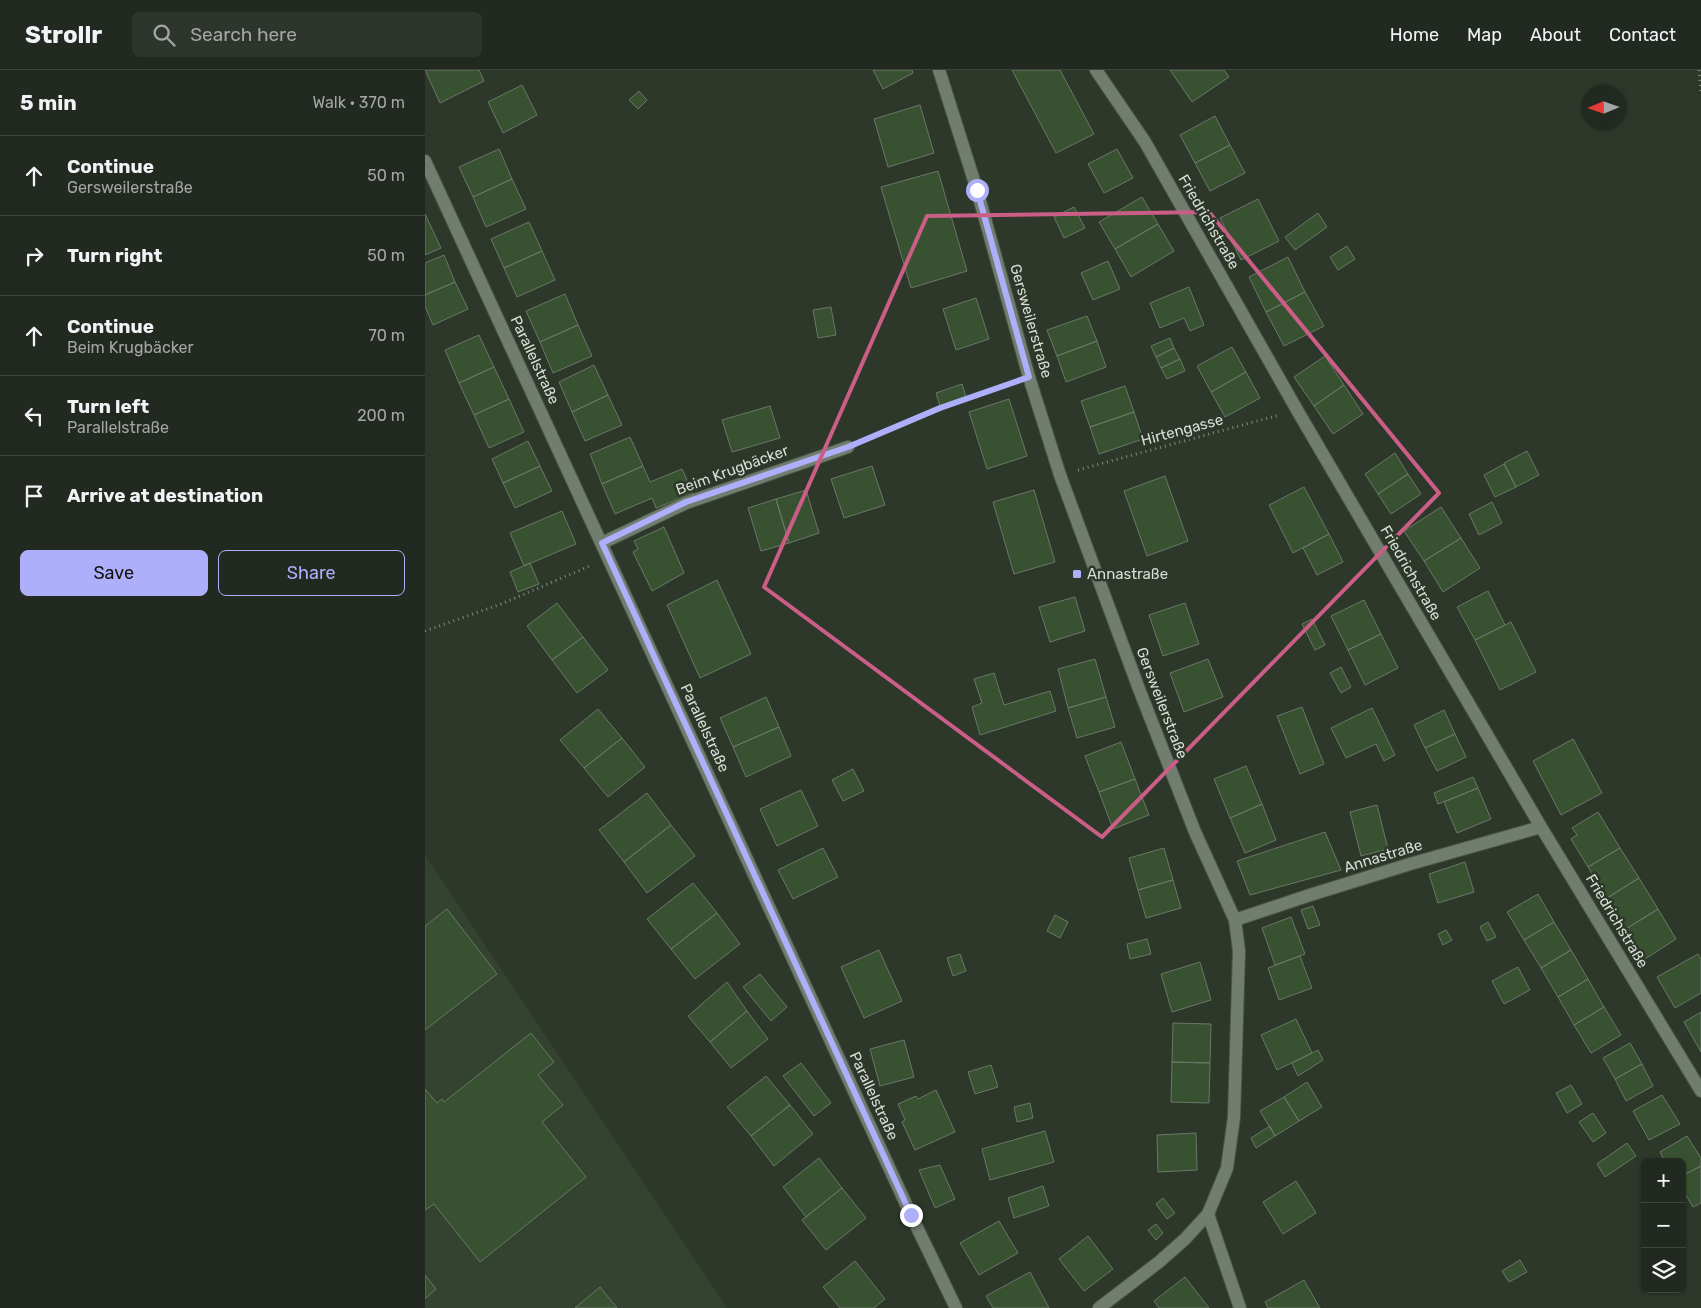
<!DOCTYPE html>
<html lang="en">
<head>
<meta charset="utf-8">
<style>
  :root { --surface:#222920; --page:#2e352d; --text:#f1f3f6; --muted:#a2a6a5; --line:#3f453e; --accent:#adaffb }
  body { margin:0; font-family:Rubik,sans-serif; background:var(--page); color:var(--text) }
  .controls { position:absolute; right:15px; bottom:15px; display:grid; overflow:hidden; border-radius:8px; box-shadow:0 1px 4px #0004 }
  .controls button { width:45px; height:45px; display:grid; place-items:center; padding:0; border:0; border-bottom:1px solid var(--line); background:var(--surface); color:var(--text); font:25px sans-serif }
  .compass { position:absolute; left:1156px; top:15px; width:45px; height:45px; border-radius:50%; background:var(--surface); box-shadow:0 1px 4px #0004; rotate:268deg }
  .stop { position:absolute; width:15px; height:15px; margin:-11px; border:4px solid #adaffb; border-radius:50%; background:#fff }
  .stop.end { background:#adaffb; border-color:#fff; box-shadow:0 1px 5px #0008 }
  .list { margin:0; padding:0; list-style:none }
  h2 { display:flex; justify-content:space-between; align-items:center; height:65px; margin:0; padding:0 20px; font-size:21px }
  h2 small { font-size:16px; font-weight:400; color:var(--muted) }
  .list li { display:grid; grid-template-columns:32px 1fr auto; gap:15px; align-items:center; box-sizing:border-box; height:80px; padding:0 20px; border-top:1px solid var(--line) }
  .list b { display:block; font-size:19px; white-space:nowrap }
  .list p { margin:0; font-size:16px; white-space:nowrap; color:var(--muted) }
  .list em { font-size:16px; font-style:normal; color:var(--muted) }
  .actions { display:flex; gap:10px; padding:15px 20px }
  .actions a { flex:1; padding:11px 0; border:1px solid var(--accent); border-radius:8px; text-align:center; font-size:18px; color:var(--accent) }
  .actions .main { background:var(--accent); color:#111 }
  .icon { flex:none; width:28px; height:28px; fill:none; stroke:currentColor; stroke-width:2; stroke-linecap:round; stroke-linejoin:round }
  .map { position:relative; flex:none; width:1276px; height:1238px; overflow:hidden }
  header { display:flex; align-items:center; gap:30px; box-sizing:border-box; height:70px; padding:0 25px; background:var(--surface); border-bottom:1px solid var(--line) }
  header strong { font-size:24px }
  nav { display:flex; gap:28px; margin-inline-start:auto; font-size:18px }
  .search { width:350px; height:45px; background:var(--page); display:flex; align-items:center; gap:12px; box-sizing:border-box; padding:0 18px; border-radius:8px; color:var(--muted); font-size:19px }
  main { display:flex }
  aside { flex:1; background:var(--surface) }
  .map>svg:first-child { display:block }
</style>
</head>
<body>
<header>
<strong>Strollr</strong>
<div class="search"><svg class="icon" aria-label="search" viewBox="0 0 24 24"><circle cx="10" cy="10" r="6"/><path d="M15 15l6 6"/></svg>Search here</div>
<nav><a>Home</a><a>Map</a><a>About</a><a>Contact</a></nav>
</header>
<main>
<aside>
<h2>5 min<small>Walk · 370 m</small></h2>
<ul class="list">
<li><svg class="icon" aria-label="ahead" viewBox="0 0 24 24"><path d="M12 20V5M6 11l6-6 6 6"/></svg><div><b>Continue</b><p>Gersweilerstraße</p></div><em>50 m</em></li>
<li><svg class="icon" aria-label="right" viewBox="0 0 24 24"><path d="M7 20v-9h11M14 6l5 5-5 5"/></svg><div><b>Turn right</b></div><em>50 m</em></li>
<li><svg class="icon" aria-label="ahead" viewBox="0 0 24 24"><path d="M12 20V5M6 11l6-6 6 6"/></svg><div><b>Continue</b><p>Beim Krugbäcker</p></div><em>70 m</em></li>
<li><svg class="icon" aria-label="left" viewBox="0 0 24 24"><path d="M17 20v-9H6M10 6l-5 5 5 5"/></svg><div><b>Turn left</b><p>Parallelstraße</p></div><em>200 m</em></li>
<li><svg class="icon" aria-label="arrive" viewBox="0 0 24 24"><path d="M6 21V4h12l-3 4 3 4H6"/></svg><div><b>Arrive at destination</b></div></li>
</ul>
<div class="actions"><a class="main">Save</a><a>Share</a></div>
</aside>
<div class="map">
<svg width="1276" height="1238" viewBox="0 0 1276 1238">
  <rect width="100%" height="100%" fill="#2d372a"/>
  <path fill="#344230" d="M 0,785 L 302,1238 L 0,1238 Z"/>
  <path fill="#385231" stroke="#6b7768" d="M 0,0 L 54,0 L 59,11 L 15,33 Z
    M 448,0 L 487,0 L 488,3 L 458,19 Z
    M 587,0 L 635,0 L 669,64 L 631,83 Z
    M 745,0 L 799,0 L 804,7 L 767,32 Z
    M 97,15 L 112,45 L 78,63 L 63,32 Z
    M 214,21 L 222,30 L 213,39 L 204,30 Z
    M 495,35 L 509,83 L 463,97 L 449,49 Z
    M 790,46 L 805,75 L 770,93 L 755,65 Z
    M 805,75 L 820,103 L 785,121 L 770,93 Z
    M 74,79 L 87,109 L 48,127 L 34,97 Z
    M 692,79 L 708,108 L 679,123 L 663,94 Z
    M 513,101 L 542,201 L 486,218 L 456,117 Z
    M 87,109 L 101,139 L 61,157 L 48,127 Z
    M 717,127 L 733,154 L 690,179 L 674,152 Z
    M 833,129 L 854,171 L 816,190 L 795,148 Z
    M 649,137 L 660,158 L 639,168 L 629,147 Z
    M 893,143 L 902,157 L 870,180 L 860,167 Z
    M 0,144 L 16,178 L 0,185 Z
    M 104,152 L 117,181 L 79,198 L 66,169 Z
    M 733,154 L 749,181 L 706,207 L 690,179 Z
    M 922,176 L 930,189 L 913,200 L 905,187 Z
    M 117,181 L 130,210 L 92,227 L 79,198 Z
    M 19,185 L 30,212 L 0,225 L 0,193 Z
    M 863,187 L 880,222 L 841,242 L 824,207 Z
    M 683,191 L 695,219 L 668,230 L 656,203 Z
    M 30,212 L 43,239 L 8,255 L 0,236 L 0,225 Z
    M 764,217 L 779,255 L 765,261 L 759,248 L 735,258 L 725,233 Z
    M 880,222 L 899,256 L 859,276 L 841,242 Z
    M 140,224 L 153,255 L 115,272 L 101,241 Z
    M 551,228 L 564,269 L 531,280 L 518,239 Z
    M 406,237 L 411,265 L 393,268 L 388,240 Z
    M 662,246 L 672,271 L 632,286 L 622,260 Z
    M 153,255 L 167,286 L 128,303 L 115,272 Z
    M 54,265 L 69,297 L 34,313 L 20,280 Z
    M 745,268 L 749,278 L 731,287 L 726,276 Z
    M 672,271 L 681,297 L 641,312 L 632,286 Z
    M 807,277 L 821,302 L 786,322 L 772,296 Z
    M 749,278 L 755,289 L 736,298 L 731,287 Z
    M 900,286 L 919,315 L 889,336 L 869,307 Z
    M 755,289 L 760,301 L 742,309 L 736,298 Z
    M 169,295 L 183,325 L 147,342 L 134,312 Z
    M 69,297 L 84,329 L 49,345 L 34,313 Z
    M 821,302 L 835,328 L 800,347 L 786,322 Z
    M 537,314 L 541,327 L 515,336 L 511,323 Z
    M 919,315 L 938,344 L 908,364 L 889,336 Z
    M 700,316 L 709,342 L 665,357 L 656,331 Z
    M 183,325 L 197,355 L 160,371 L 147,342 Z
    M 84,329 L 99,362 L 64,378 L 49,345 Z
    M 584,329 L 602,386 L 562,399 L 544,342 Z
    M 345,336 L 355,368 L 307,382 L 297,350 Z
    M 709,342 L 718,369 L 674,384 L 665,357 Z
    M 205,367 L 218,396 L 177,414 L 165,384 Z
    M 103,371 L 115,396 L 78,413 L 67,389 Z
    M 1102,381 L 1114,405 L 1091,417 L 1079,393 Z
    M 970,383 L 983,404 L 953,424 L 940,404 Z
    M 1079,394 L 1091,417 L 1070,427 L 1059,405 Z
    M 115,396 L 127,421 L 90,438 L 78,413 Z
    M 218,396 L 225,412 L 257,399 L 268,423 L 231,438 L 227,428 L 190,444 L 177,414 Z
    M 447,396 L 460,435 L 419,448 L 406,409 Z
    M 983,404 L 996,424 L 966,444 L 953,424 Z
    M 740,406 L 763,471 L 722,486 L 699,421 Z
    M 879,417 L 904,464 L 868,483 L 844,435 Z
    M 381,420 L 394,463 L 364,473 L 351,429 Z
    M 609,420 L 630,492 L 589,504 L 568,432 Z
    M 351,429 L 364,473 L 336,481 L 323,438 Z
    M 1067,432 L 1077,453 L 1054,465 L 1044,444 Z
    M 1016,437 L 1036,468 L 999,491 L 979,461 Z
    M 137,441 L 151,474 L 99,496 L 85,463 Z
    M 239,457 L 259,503 L 227,521 L 208,482 L 213,479 L 209,471 Z
    M 904,464 L 918,492 L 892,505 L 878,478 Z
    M 1036,468 L 1055,498 L 1018,522 L 999,491 Z
    M 105,493 L 114,514 L 93,522 L 85,502 Z
    M 292,510 L 326,584 L 275,608 L 242,535 Z
    M 1063,521 L 1080,555 L 1050,570 L 1032,537 Z
    M 650,527 L 660,561 L 625,572 L 614,537 Z
    M 939,530 L 956,564 L 923,580 L 906,546 Z
    M 132,533 L 158,567 L 127,590 L 102,556 Z
    M 760,533 L 774,574 L 738,586 L 724,545 Z
    M 887,549 L 900,575 L 890,580 L 877,554 Z
    M 1086,552 L 1111,602 L 1075,620 L 1050,570 Z
    M 956,564 L 973,598 L 940,615 L 923,580 Z
    M 158,567 L 183,600 L 152,623 L 127,590 Z
    M 670,589 L 681,627 L 643,638 L 633,599 Z
    M 783,589 L 798,627 L 759,642 L 745,603 Z
    M 916,597 L 926,617 L 916,623 L 905,603 Z
    M 569,603 L 579,635 L 625,621 L 631,641 L 555,665 L 547,637 L 557,633 L 549,609 Z
    M 341,627 L 354,657 L 308,677 L 295,648 Z
    M 681,627 L 690,657 L 652,668 L 643,638 Z
    M 877,637 L 899,694 L 875,704 L 852,646 Z
    M 947,638 L 970,685 L 959,691 L 951,674 L 921,688 L 906,658 Z
    M 173,639 L 197,668 L 159,698 L 135,670 Z
    M 1019,640 L 1030,664 L 1000,678 L 989,655 Z
    M 354,657 L 366,686 L 321,707 L 308,677 Z
    M 1030,664 L 1041,687 L 1012,701 L 1000,678 Z
    M 197,668 L 220,697 L 183,727 L 159,698 Z
    M 1148,669 L 1177,723 L 1136,745 L 1108,691 Z
    M 696,672 L 710,709 L 674,722 L 660,686 Z
    M 821,696 L 837,734 L 805,748 L 789,709 Z
    M 428,699 L 439,721 L 418,731 L 407,710 Z
    M 1048,707 L 1053,718 L 1013,734 L 1009,723 Z
    M 710,709 L 724,745 L 688,759 L 674,722 Z
    M 1053,718 L 1066,749 L 1032,763 L 1019,732 Z
    M 376,720 L 393,756 L 352,776 L 335,739 Z
    M 222,723 L 246,755 L 199,792 L 174,760 Z
    M 837,734 L 851,770 L 820,783 L 805,748 Z
    M 952,735 L 963,779 L 936,786 L 925,742 Z
    M 1173,742 L 1195,778 L 1163,797 L 1146,769 L 1152,765 L 1147,758 Z
    M 246,755 L 270,786 L 222,823 L 199,792 Z
    M 900,762 L 916,800 L 825,825 L 812,791 Z
    M 398,778 L 413,807 L 368,829 L 353,800 Z
    M 739,778 L 748,810 L 713,820 L 704,788 Z
    M 1195,778 L 1214,808 L 1182,828 L 1163,797 Z
    M 1040,792 L 1049,822 L 1013,833 L 1004,804 Z
    M 1214,808 L 1233,839 L 1201,859 L 1182,828 Z
    M 748,810 L 756,838 L 721,848 L 713,820 Z
    M 268,813 L 292,843 L 246,879 L 222,849 Z
    M 1113,824 L 1129,852 L 1099,870 L 1082,842 Z
    M 888,836 L 895,855 L 883,859 L 876,840 Z
    M 22,839 L 72,904 L 0,960 L 0,856 Z
    M 1233,839 L 1251,869 L 1220,889 L 1201,859 Z
    M 292,843 L 315,874 L 270,909 L 246,879 Z
    M 630,845 L 643,852 L 635,868 L 622,861 Z
    M 866,847 L 880,884 L 850,895 L 837,858 Z
    M 1063,852 L 1071,867 L 1062,871 L 1055,857 Z
    M 1129,852 L 1146,880 L 1116,898 L 1099,870 Z
    M 1021,860 L 1027,870 L 1018,875 L 1013,864 Z
    M 722,869 L 726,884 L 705,889 L 702,874 Z
    M 454,880 L 477,931 L 439,948 L 416,897 Z
    M 1146,880 L 1163,909 L 1133,927 L 1116,898 Z
    M 535,884 L 541,901 L 528,906 L 522,888 Z
    M 1273,884 L 1276,889 L 1276,923 L 1250,938 L 1232,907 Z
    M 875,886 L 887,918 L 854,930 L 843,898 Z
    M 775,892 L 786,930 L 747,942 L 736,904 Z
    M 1093,897 L 1105,920 L 1079,934 L 1067,911 Z
    M 335,904 L 362,937 L 346,951 L 318,917 Z
    M 1163,909 L 1179,937 L 1149,955 L 1133,927 Z
    M 302,912 L 322,941 L 285,972 L 263,946 Z
    M 1179,937 L 1196,965 L 1166,983 L 1149,955 Z
    M 322,941 L 343,969 L 306,998 L 285,972 Z
    M 1276,942 L 1276,982 L 1259,952 Z
    M 871,949 L 887,983 L 852,1000 L 836,965 Z
    M 748,953 L 786,954 L 785,993 L 747,992 Z
    M 106,963 L 129,992 L 113,1005 L 138,1035 L 117,1052 L 161,1107 L 55,1192 L 9,1134 L 0,1140 L 0,1019 L 12,1033 L 17,1029 L 19,1032 Z
    M 479,970 L 489,1007 L 455,1016 L 445,979 Z
    M 1205,973 L 1217,994 L 1190,1009 L 1178,988 Z
    M 893,980 L 898,990 L 873,1006 L 867,993 Z
    M 747,992 L 785,993 L 784,1033 L 746,1032 Z
    M 376,993 L 406,1033 L 389,1046 L 358,1006 Z
    M 1217,994 L 1228,1016 L 1201,1031 L 1190,1009 Z
    M 566,995 L 573,1017 L 550,1024 L 543,1002 Z
    M 341,1006 L 365,1035 L 326,1066 L 302,1037 Z
    M 882,1012 L 897,1037 L 874,1051 L 859,1027 Z
    M 1146,1015 L 1157,1034 L 1142,1043 L 1131,1023 Z
    M 511,1020 L 530,1062 L 490,1080 L 477,1052 L 480,1050 L 473,1034 L 491,1026 L 493,1029 Z
    M 1237,1025 L 1255,1054 L 1224,1070 L 1208,1041 Z
    M 859,1027 L 874,1051 L 850,1066 L 835,1041 Z
    M 605,1033 L 608,1048 L 592,1052 L 589,1037 Z
    M 365,1035 L 388,1064 L 349,1096 L 326,1066 Z
    M 1168,1043 L 1181,1063 L 1168,1072 L 1154,1052 Z
    M 845,1056 L 850,1066 L 831,1078 L 826,1068 Z
    M 620,1061 L 629,1092 L 565,1110 L 557,1079 Z
    M 771,1063 L 772,1100 L 733,1102 L 732,1065 Z
    M 1262,1066 L 1276,1088 L 1276,1096 L 1257,1106 L 1257,1092 L 1240,1092 L 1235,1082 Z
    M 1202,1073 L 1211,1086 L 1180,1107 L 1172,1094 Z
    M 394,1088 L 417,1118 L 381,1147 L 358,1117 Z
    M 515,1095 L 530,1129 L 510,1138 L 494,1100 Z
    M 1276,1096 L 1276,1133 L 1268,1137 L 1257,1119 L 1257,1106 Z
    M 871,1111 L 891,1143 L 858,1164 L 838,1132 Z
    M 618,1116 L 624,1136 L 589,1148 L 583,1128 Z
    M 417,1118 L 441,1148 L 401,1180 L 377,1150 Z
    M 738,1128 L 750,1143 L 742,1149 L 731,1134 Z
    M 574,1151 L 593,1183 L 554,1205 L 535,1173 Z
    M 731,1154 L 738,1163 L 731,1170 L 723,1160 Z
    M 663,1166 L 688,1199 L 659,1221 L 634,1189 Z
    M 1095,1190 L 1102,1202 L 1084,1212 L 1077,1201 Z
    M 430,1191 L 460,1229 L 449,1238 L 415,1238 L 398,1217 Z
    M 605,1202 L 624,1238 L 568,1238 L 561,1226 Z
    M 0,1205 L 11,1219 L 0,1229 Z
    M 760,1207 L 784,1238 L 734,1238 L 729,1231 Z
    M 879,1210 L 895,1238 L 843,1238 L 840,1232 Z
    M 175,1217 L 192,1238 L 150,1238 Z"/>
  <g fill="none" stroke-linecap="round" stroke-linejoin="round">
    <g stroke="#4c554a" stroke-width="14">
      <path id="minor" d="M 671,0 L 720,72 L 872,340 L 1116,757 L 1276,1021
        M 0,91 L 486,1145 L 531,1238
        M 177,473 L 261,433 L 423,377
        M 810,850 L 885,825 L 985,794 L 1116,757
        M 783,1144 L 815,1238"/>
    </g>
    <g stroke="#4c554a" stroke-width="14">
      <path id="tertiary" d="M 514,0 L 552,120 L 604,307 L 635,405 L 714,619 L 770,762 L 810,850 L 814,881 L 809,1047 L 802,1098 L 783,1144 L 760,1169 L 734,1192 L 674,1238"/>
    </g>
    <path stroke="#818a7f" stroke-width="3" stroke-dasharray="1 4" stroke-linecap="butt" d="M 1274,0 L 1276,22
      M 440,369 L 515,338 L 588,313
      M 653,400 L 854,345
      M 0,561 L 76,534 L 167,495"/>
    <use href="#minor" stroke="#717d6e" stroke-width="12"/>
    <use href="#tertiary" stroke="#717d6e" stroke-width="12"/>
  </g>
  <g fill="none" stroke-linecap="round" stroke-linejoin="round">
    <path stroke="#adaffb" stroke-width="6" d="M 486,1145 L 177,473 L 261,432 L 423,377 L 515,338 L 604,307 L 552,120"/>
  </g>
  <path fill="none" stroke="#ca5e86" stroke-width="4" stroke-linejoin="round" d="M 784,142 L 1014,423 L 677,767 L 339,517 L 502,146 Z"/>
  <rect fill="#adaffb" stroke="#2d372a" stroke-width="2" x="647" y="499" width="10" height="10" rx="2.5"/>
  <g text-anchor="middle" stroke-width="5" stroke-linejoin="round" paint-order="stroke">
    <g font-size="15" fill="#d8dfd6" stroke="#2d372a">
      <text transform="translate(784 152) rotate(60)" y="5">Friedrichstraße</text>
      <text transform="translate(606 251) rotate(74)" y="5">Gersweilerstraße</text>
      <text transform="translate(110 290) rotate(65)" y="5">Parallelstraße</text>
      <text transform="translate(757 360) rotate(-15)" y="5">Hirtengasse</text>
      <text transform="translate(307 400) rotate(-20)" y="5">Beim Krugbäcker</text>
      <text transform="translate(986 503) rotate(60)" y="5">Friedrichstraße</text>
      <text transform="translate(737 633) rotate(69)" y="5">Gersweilerstraße</text>
      <text transform="translate(280 658) rotate(65)" y="5">Parallelstraße</text>
      <text transform="translate(958 786) rotate(-17)" y="5">Annastraße</text>
      <text transform="translate(1192 851) rotate(59)" y="5">Friedrichstraße</text>
      <text transform="translate(449 1026) rotate(65)" y="5">Parallelstraße</text>
    </g>
    <g font-size="15" fill="#d8dfd6" stroke="#2d372a" text-anchor="start">
      <text x="662" y="509">Annastraße</text>
    </g>
  </g>
</svg>
<div class="controls">
<button>+</button>
<button>−</button>
<button><svg class="icon" aria-label="layers" viewBox="0 0 24 24"><path d="M12 4l9 5-9 5-9-5zM3 14l9 5 9-5"/></svg></button>
</div>
<svg class="compass" viewBox="-18 -18 36 36"><path d="M0-13l5 13h-10z" fill="#e53935"/><path d="M0 13l5-13h-10z" fill="#a2a6a5"/></svg>
<div class="stop" style="left:552px;top:120px"></div>
<div class="stop end" style="left:486px;top:1145px"></div>
</div>
</main>
</body>
</html>
